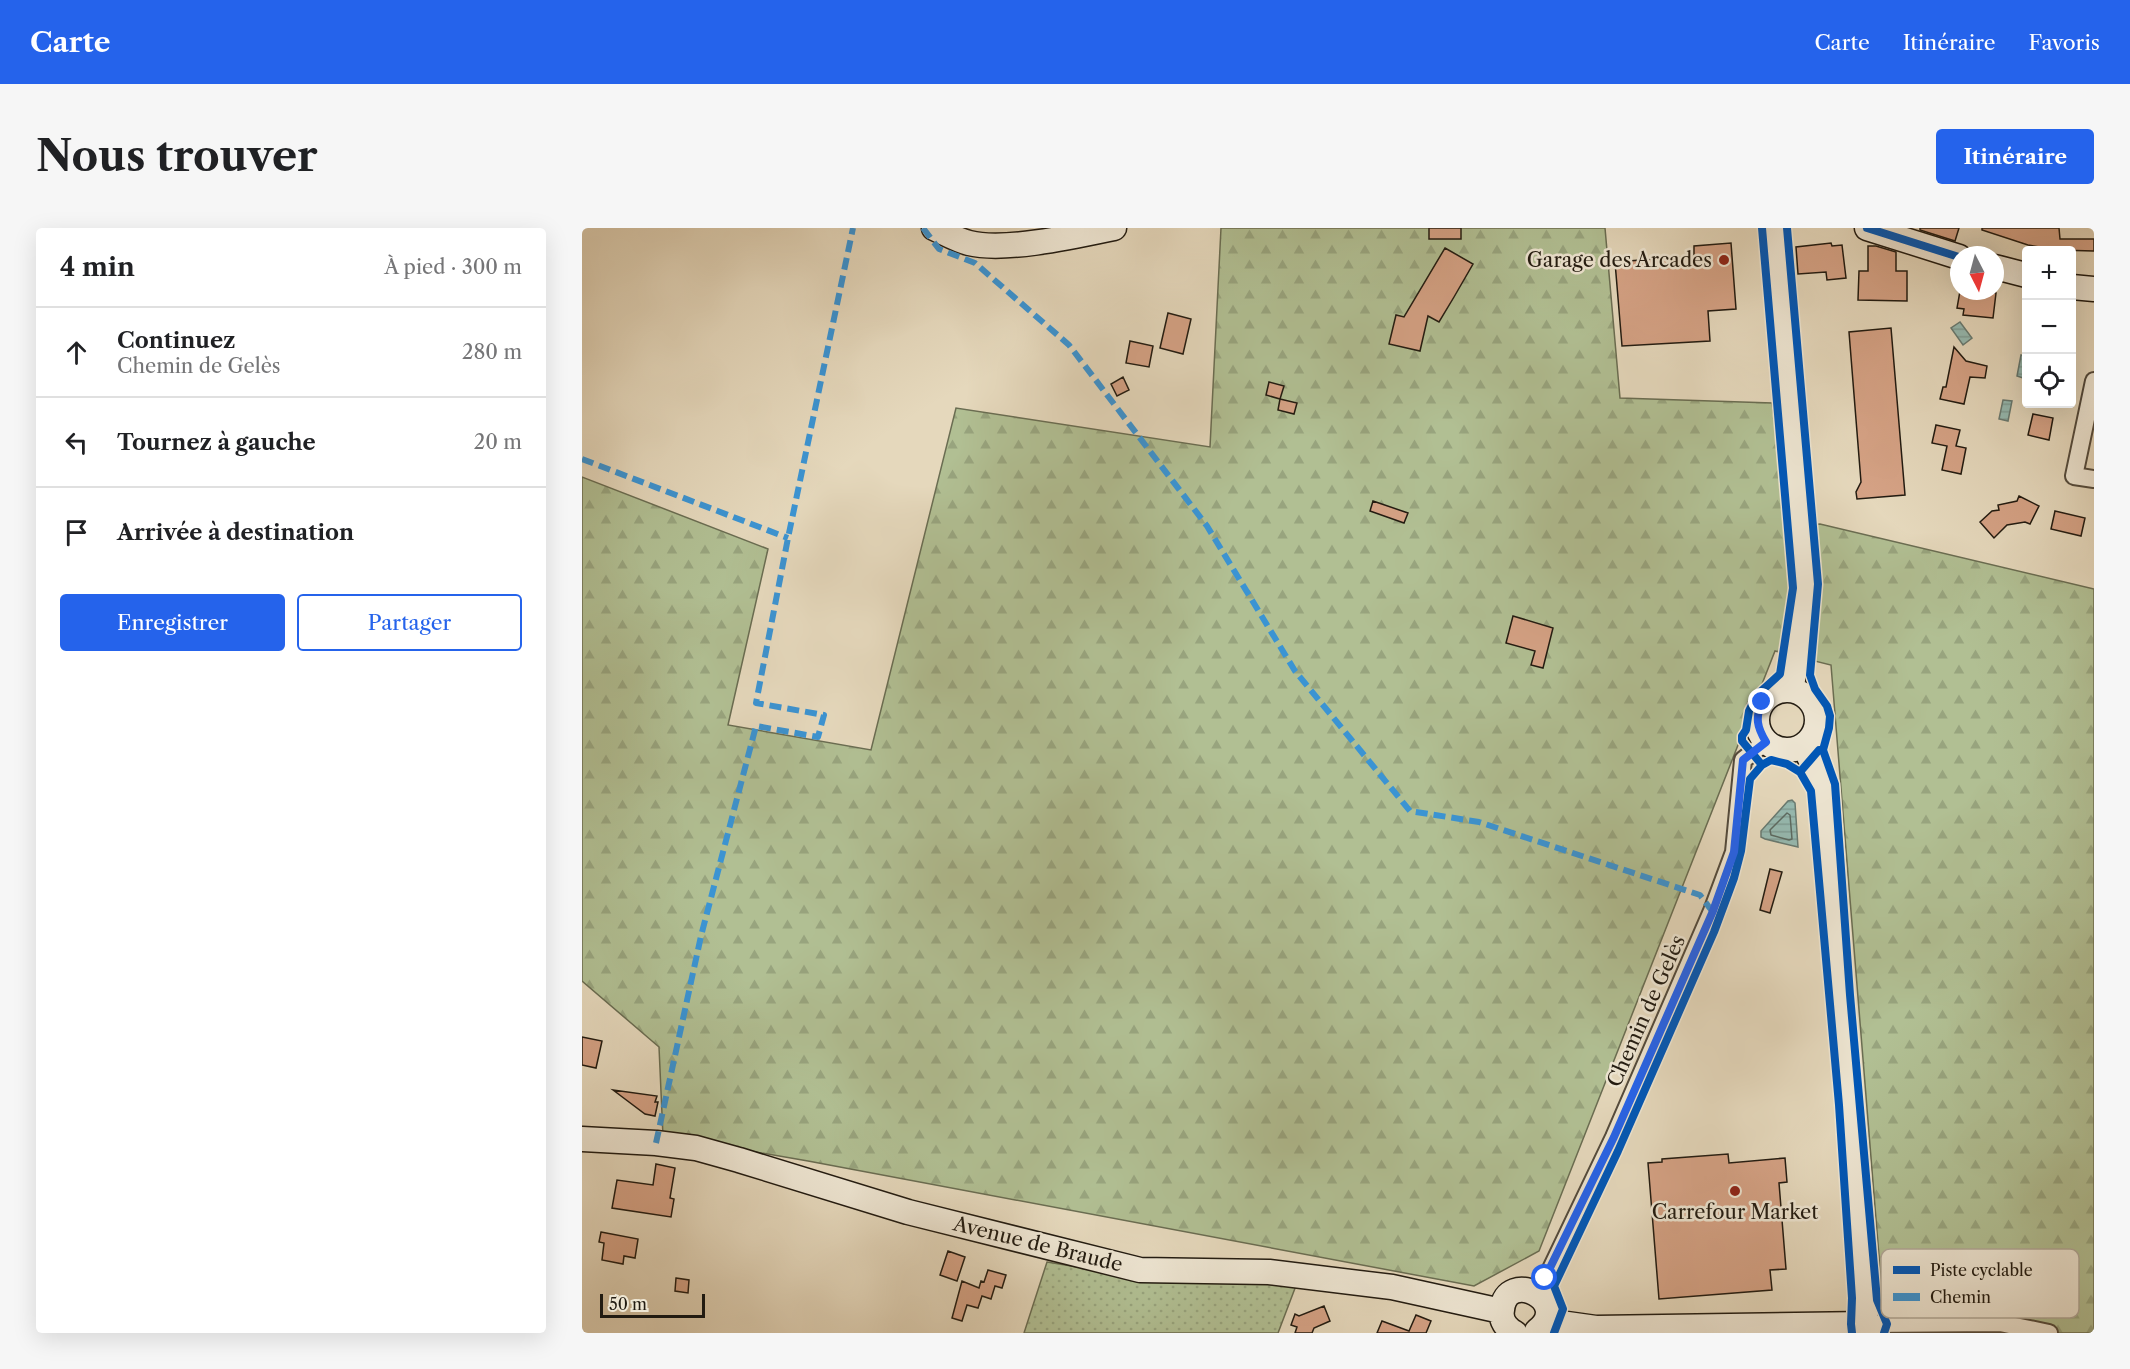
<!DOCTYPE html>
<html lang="fr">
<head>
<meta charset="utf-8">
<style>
  :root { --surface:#fff; --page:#f6f6f6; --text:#202124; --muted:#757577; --line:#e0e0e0; --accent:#2563eb }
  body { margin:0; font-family:"Libre Caslon Text",serif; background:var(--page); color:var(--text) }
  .controls { position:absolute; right:18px; top:18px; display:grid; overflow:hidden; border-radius:6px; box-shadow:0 6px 24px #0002 }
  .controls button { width:54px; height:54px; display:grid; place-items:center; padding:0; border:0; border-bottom:2px solid var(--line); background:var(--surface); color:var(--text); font:30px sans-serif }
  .compass { position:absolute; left:1368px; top:18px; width:54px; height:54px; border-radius:50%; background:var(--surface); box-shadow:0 6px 24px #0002; rotate:174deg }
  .scale { position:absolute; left:18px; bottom:15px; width:105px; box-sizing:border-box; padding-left:6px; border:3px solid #221b11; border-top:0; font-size:16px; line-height:21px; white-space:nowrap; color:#221b11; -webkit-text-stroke:4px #eee6d3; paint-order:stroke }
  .stop { position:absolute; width:18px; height:18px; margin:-14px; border:4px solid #2563eb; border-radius:50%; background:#fff }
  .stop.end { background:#2563eb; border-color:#fff; box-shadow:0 2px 6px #0008 }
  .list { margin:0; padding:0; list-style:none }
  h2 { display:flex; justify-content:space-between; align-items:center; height:78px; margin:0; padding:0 24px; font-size:26px }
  h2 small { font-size:20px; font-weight:400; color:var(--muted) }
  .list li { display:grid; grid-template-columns:39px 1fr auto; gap:18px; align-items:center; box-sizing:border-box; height:90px; padding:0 24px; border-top:2px solid var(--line) }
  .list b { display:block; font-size:22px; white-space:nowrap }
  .list p { margin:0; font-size:20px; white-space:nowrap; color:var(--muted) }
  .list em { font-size:20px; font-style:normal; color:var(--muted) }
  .actions { display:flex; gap:12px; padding:18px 24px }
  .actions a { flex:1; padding:14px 0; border:2px solid var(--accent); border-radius:6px; text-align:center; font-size:21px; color:var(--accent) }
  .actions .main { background:var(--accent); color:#fff }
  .icon { flex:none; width:33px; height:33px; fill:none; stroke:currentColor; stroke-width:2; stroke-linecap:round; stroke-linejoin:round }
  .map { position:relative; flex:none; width:1512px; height:1105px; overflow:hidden; border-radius:6px }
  header { display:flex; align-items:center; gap:36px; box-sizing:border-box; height:84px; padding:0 30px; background:var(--accent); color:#fff }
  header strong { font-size:28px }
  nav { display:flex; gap:33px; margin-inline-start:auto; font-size:21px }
  .intro { display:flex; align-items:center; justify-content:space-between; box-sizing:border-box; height:144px; padding:0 36px }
  h1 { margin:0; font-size:42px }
  .button { padding:15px 27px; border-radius:6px; background:var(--accent); color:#fff; font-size:21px; font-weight:700 }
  main { display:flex; gap:36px; padding:0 36px }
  aside { flex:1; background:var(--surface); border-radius:6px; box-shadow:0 6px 24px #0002 }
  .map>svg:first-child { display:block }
</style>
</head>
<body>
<header>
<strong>Carte</strong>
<nav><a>Carte</a><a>Itinéraire</a><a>Favoris</a></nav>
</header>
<div class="intro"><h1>Nous trouver</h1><a class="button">Itinéraire</a></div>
<main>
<aside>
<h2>4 min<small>À pied · 300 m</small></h2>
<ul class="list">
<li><svg class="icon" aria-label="ahead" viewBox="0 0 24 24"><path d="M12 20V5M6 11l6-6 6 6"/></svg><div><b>Continuez</b><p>Chemin de Gelès</p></div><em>280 m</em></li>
<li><svg class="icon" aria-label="left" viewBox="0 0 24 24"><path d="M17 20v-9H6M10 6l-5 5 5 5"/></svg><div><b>Tournez à gauche</b></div><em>20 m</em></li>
<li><svg class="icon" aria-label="arrive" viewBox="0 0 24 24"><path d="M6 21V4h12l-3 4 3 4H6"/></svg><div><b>Arrivée à destination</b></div></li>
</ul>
<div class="actions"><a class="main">Enregistrer</a><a>Partager</a></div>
</aside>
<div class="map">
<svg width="1512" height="1105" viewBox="0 0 1512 1105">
  <defs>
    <pattern id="grass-dots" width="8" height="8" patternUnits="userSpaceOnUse" patternTransform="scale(1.5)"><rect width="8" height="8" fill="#b1bf93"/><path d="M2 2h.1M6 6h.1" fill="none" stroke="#98a47e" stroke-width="1.8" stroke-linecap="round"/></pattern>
    <pattern id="forest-firs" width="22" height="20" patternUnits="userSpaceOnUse" patternTransform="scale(1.5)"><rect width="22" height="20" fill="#b1bf93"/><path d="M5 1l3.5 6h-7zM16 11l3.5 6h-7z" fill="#98a47e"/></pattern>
    <pattern id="water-rules" width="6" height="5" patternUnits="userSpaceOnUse" patternTransform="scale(1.5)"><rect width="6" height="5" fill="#96bab1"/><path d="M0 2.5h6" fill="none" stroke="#819f97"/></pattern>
  </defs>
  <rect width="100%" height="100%" fill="#e5d8bc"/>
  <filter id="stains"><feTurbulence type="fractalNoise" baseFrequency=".00333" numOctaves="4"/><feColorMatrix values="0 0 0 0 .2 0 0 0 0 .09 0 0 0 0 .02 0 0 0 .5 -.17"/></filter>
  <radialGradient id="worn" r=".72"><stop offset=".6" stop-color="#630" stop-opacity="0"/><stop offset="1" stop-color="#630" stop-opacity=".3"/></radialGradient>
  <path fill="url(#grass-dots)" stroke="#6a6d52" stroke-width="1.5" d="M 465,1034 L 569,1051 L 715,1055 L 696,1105 L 442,1105 Z"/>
  <path fill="url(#forest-firs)" stroke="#6a6d52" stroke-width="1.5" d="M 639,0 L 1023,0 L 1038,170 L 1190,175 L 1208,298 L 1238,296 L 1512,361 L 1512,1105 L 1317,1105 L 1313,1079 L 1300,1065 L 1249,437 L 1193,423 L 957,1023 L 892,1058 L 226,933 L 81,908 L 77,819 L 0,753 L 0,249 L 186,321 L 146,497 L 289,522 L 374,180 L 628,219 Z"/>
  <path fill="url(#water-rules)" stroke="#687a71" stroke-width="1.5" d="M 1378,94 L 1390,110 L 1381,117 L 1369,100 Z
    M 1439,127 L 1444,128 L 1444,151 L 1435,148 Z
    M 1421,172 L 1430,173 L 1426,193 L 1417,191 Z
    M 1210,572 L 1213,575 L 1216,619 L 1183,611 L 1179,609 L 1179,603 L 1206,573 Z"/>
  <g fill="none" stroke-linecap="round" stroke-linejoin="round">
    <path stroke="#5c6a61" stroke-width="1.5" d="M 1205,585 L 1208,587 L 1210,611 L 1207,612 L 1189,607 L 1188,602 Z"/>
  </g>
  <path fill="#d5a285" stroke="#221b11" stroke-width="1.5" d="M 847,0 L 879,0 L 879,11 L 847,11 Z
    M 1338,0 L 1377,0 L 1373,13 L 1338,2 Z
    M 1400,0 L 1477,0 L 1478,11 L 1512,11 L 1512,23 L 1475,22 L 1446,17 L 1400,2 Z
    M 1149,15 L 1154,81 L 1126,83 L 1128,113 L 1040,118 L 1033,34 L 1112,28 L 1112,18 Z
    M 1249,15 L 1250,18 L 1260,17 L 1264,50 L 1245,52 L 1244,44 L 1216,46 L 1214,19 Z
    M 1286,18 L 1294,18 L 1314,24 L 1314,43 L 1325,43 L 1325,73 L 1276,72 L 1277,43 L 1286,43 Z
    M 863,20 L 891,36 L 872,69 L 857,94 L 846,88 L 838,123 L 807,116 L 814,87 L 822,89 Z
    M 1378,63 L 1414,65 L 1411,90 L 1381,87 L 1382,81 L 1375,80 Z
    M 586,85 L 609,91 L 601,126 L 578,120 Z
    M 1309,100 L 1323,267 L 1275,271 L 1274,264 L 1279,254 L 1267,104 Z
    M 548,113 L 571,118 L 567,139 L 544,135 Z
    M 1372,119 L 1384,133 L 1405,138 L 1403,150 L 1388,149 L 1382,176 L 1358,171 L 1361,159 L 1364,159 Z
    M 541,149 L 547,162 L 535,168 L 529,156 Z
    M 687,154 L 702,158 L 698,171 L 684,167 Z
    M 698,171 L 715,175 L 712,186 L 696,182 Z
    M 1451,186 L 1471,190 L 1467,212 L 1446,207 Z
    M 1354,197 L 1378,202 L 1374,218 L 1384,220 L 1379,246 L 1360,242 L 1365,218 L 1350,215 Z
    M 1437,268 L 1457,278 L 1448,296 L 1443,294 L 1425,297 L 1412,310 L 1398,294 L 1410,283 L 1417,282 L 1416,277 L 1435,273 Z
    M 791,273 L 826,285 L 822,295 L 788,283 Z
    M 1473,283 L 1503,290 L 1499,308 L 1469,301 Z
    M 931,388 L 971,400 L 961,440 L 949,437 L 953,423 L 924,415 Z
    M 1188,641 L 1200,644 L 1188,685 L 1178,682 Z
    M 0,809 L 20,813 L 14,840 L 0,837 Z
    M 31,862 L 75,868 L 73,874 L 76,874 L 73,888 L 63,886 Z
    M 1146,926 L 1147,935 L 1203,930 L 1205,954 L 1197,955 L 1204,1041 L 1188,1042 L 1190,1062 L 1077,1071 L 1066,935 L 1080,934 L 1080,931 Z
    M 74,936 L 93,940 L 88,970 L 92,971 L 89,989 L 30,980 L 35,952 L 71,957 Z
    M 19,1004 L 56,1011 L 53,1030 L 42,1028 L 41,1036 L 20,1032 L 22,1015 L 17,1014 Z
    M 366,1023 L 383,1029 L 375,1053 L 358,1047 Z
    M 406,1042 L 424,1047 L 420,1060 L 413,1058 L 409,1071 L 400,1068 L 396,1080 L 385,1077 L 380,1093 L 370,1090 L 380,1053 L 397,1060 L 399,1053 L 402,1054 Z
    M 94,1050 L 107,1052 L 106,1065 L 93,1063 Z
    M 742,1078 L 748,1093 L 732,1100 L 730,1105 L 713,1105 L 715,1099 L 709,1097 L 713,1086 L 717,1088 Z
    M 834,1087 L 849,1093 L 844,1105 L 795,1105 L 800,1093 L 827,1103 Z"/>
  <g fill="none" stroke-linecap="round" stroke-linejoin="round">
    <g stroke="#534a3c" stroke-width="20">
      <path id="street" d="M 1512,153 L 1492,248 L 1512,251
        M 957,1066 L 1032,909 L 1130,683 L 1152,624 L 1161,532 L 1184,514
        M 1284,1096 L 1418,1095 L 1467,1105"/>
    </g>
    <g stroke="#221b11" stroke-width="27">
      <path id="secondary" d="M 352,0 C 363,5 375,12 387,15 C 423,24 494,8 532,0
        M 1191,0 L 1222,352 L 1210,461
        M 1285,0 L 1377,29
        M 1413,39 L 1444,47
        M 1490,59 L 1512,61
        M1175 492a30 30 0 1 1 60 0a30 30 0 1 1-60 0Z
        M 1222,518 L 1239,554 L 1285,1105
        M 0,911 L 74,915 L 114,920 L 157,932 L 326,984 L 558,1042 L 687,1044 L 810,1059 L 919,1083
        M 964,1093 L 1014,1100 L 1284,1096
        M 933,1105 C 924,1100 918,1092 920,1082 C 924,1039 992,1074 955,1103"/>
    </g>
    <use href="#street" stroke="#eee6d3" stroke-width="16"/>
    <use href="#secondary" stroke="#eee6d3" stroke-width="24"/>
    <path stroke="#3b94d3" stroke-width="6" stroke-dasharray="12 6" stroke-linecap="butt" d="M 341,0 L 357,21 L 393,35 L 487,117 L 625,298 L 713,443 L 828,583 L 897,594 L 1118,667 L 1130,683
      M 0,231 L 206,310
      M 74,915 L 119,708 L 174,498 L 236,509 L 242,487 L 174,475 L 206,310 L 271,0"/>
    <g stroke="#eee6d3" stroke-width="11">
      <path id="cycleway" d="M 1180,0 L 1211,360 L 1198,446 L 1175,467 L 1167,483 L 1164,502 L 1160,508 L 1160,513 L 1180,537
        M 1205,0 L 1236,356 L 1228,447 L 1233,461 L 1245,478 L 1248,488 L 1247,500 L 1241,522 L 1253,556 L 1268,767 L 1295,1072 L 1305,1096 L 1302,1105
        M 1285,0 L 1377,29
        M 1218,544 L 1229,563 L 1257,877 L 1270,1070 L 1269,1096 L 1270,1105
        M 972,1105 L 981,1081 L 972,1058 L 1036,923 L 1132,704 L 1152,650 L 1159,623 L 1168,551 L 1180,537 L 1189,532 L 1205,536 L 1218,544 L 1237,522 L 1241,522"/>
    </g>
    <use href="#cycleway" stroke="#0057b8" stroke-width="8"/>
  </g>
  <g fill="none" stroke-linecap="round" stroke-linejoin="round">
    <path stroke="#2563eb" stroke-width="8" d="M 963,1050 L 1032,909 L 1131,683 L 1152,624 L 1161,532 L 1184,514 C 1175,499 1173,490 1180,474"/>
  </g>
  <g fill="#8f2418" stroke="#eee6d3" stroke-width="2">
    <circle cx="1142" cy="32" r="6"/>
    <circle cx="1153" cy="963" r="6"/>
  </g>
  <g text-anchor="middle" stroke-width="5" stroke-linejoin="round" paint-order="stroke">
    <g font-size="20" fill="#221b11" stroke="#eee6d3" text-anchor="end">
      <text x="1130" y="39">Garage des Arcades</text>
      <text x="1153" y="991" text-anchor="middle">Carrefour Market</text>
    </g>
    <g font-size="20" fill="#221b11" stroke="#eee6d3">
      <text transform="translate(1064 783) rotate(-66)" y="7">Chemin de Gelès</text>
      <text transform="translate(456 1016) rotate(14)" y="7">Avenue de Braude</text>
    </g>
  </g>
  <rect x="1299" y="1021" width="198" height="69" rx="9" fill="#eee6d3" stroke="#b1a999" stroke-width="1.5"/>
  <rect x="1311" y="1038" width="27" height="8" fill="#0057b8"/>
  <rect x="1311" y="1065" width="27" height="8" fill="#3b94d3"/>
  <g font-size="16" fill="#221b11">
    <text x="1348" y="1048">Piste cyclable</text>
    <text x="1348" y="1075">Chemin</text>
  </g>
  <rect width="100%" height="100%" filter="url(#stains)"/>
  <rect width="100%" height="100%" fill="url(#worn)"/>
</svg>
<div class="controls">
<button>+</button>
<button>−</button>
<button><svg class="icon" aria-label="locate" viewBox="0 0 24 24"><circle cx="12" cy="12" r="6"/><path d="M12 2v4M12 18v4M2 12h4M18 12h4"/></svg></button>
</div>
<svg class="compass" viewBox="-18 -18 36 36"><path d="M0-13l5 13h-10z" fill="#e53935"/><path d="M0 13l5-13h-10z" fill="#757577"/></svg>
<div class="scale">50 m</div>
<div class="stop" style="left:963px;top:1050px"></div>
<div class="stop end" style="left:1180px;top:474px"></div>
</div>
</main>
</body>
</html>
